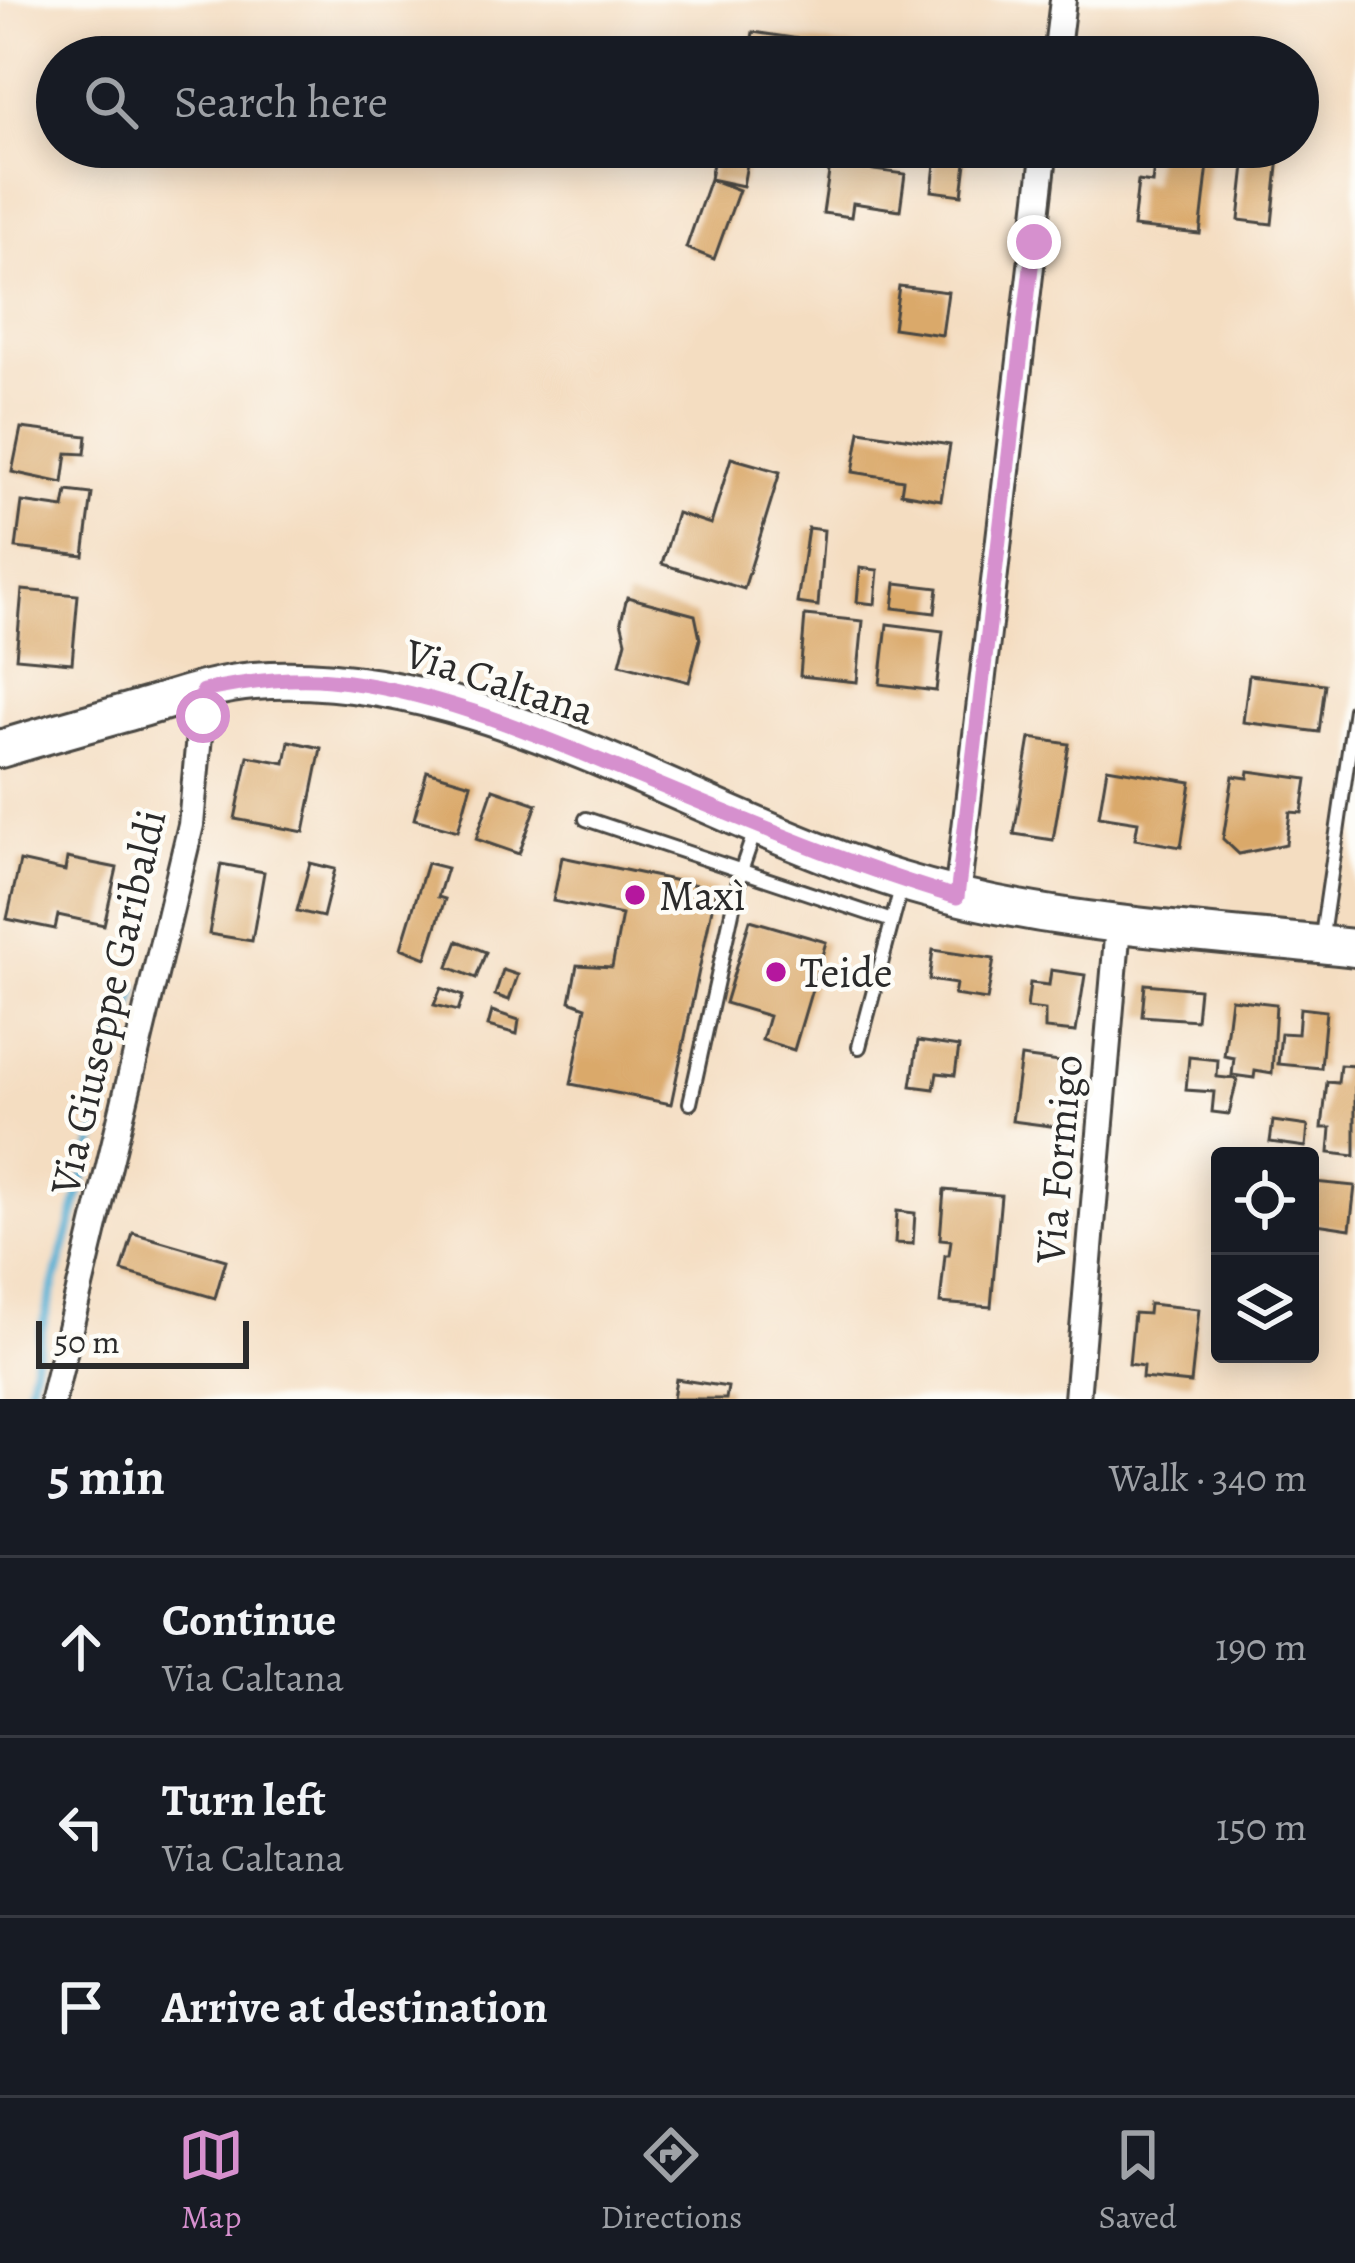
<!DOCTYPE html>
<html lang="en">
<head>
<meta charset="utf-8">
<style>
  :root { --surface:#171b24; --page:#242831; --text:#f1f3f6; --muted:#9ea1a6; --line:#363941; --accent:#d690ce }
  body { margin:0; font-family:Alegreya,serif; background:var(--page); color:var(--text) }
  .controls { position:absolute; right:36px; bottom:36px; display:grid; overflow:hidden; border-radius:12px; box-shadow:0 6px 30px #0003 }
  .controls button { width:108px; height:108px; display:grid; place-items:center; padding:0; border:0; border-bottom:3px solid var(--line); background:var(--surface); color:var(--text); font:60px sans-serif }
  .scale { position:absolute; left:36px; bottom:30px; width:213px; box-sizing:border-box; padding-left:12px; border:6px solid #2b2b2b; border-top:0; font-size:33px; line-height:42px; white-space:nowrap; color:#2b2b2b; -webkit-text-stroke:9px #fdfcf7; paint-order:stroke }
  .stop { position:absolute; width:36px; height:36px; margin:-27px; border:9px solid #d690ce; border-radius:50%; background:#fff }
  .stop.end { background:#d690ce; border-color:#fff; box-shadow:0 3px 12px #0008 }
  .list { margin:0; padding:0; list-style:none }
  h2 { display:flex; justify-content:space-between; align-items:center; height:156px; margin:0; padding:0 48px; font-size:51px }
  h2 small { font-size:39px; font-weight:400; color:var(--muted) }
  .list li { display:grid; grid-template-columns:78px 1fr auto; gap:36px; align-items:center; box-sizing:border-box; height:180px; padding:0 48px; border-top:3px solid var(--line) }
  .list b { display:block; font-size:45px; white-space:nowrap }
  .list p { margin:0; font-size:39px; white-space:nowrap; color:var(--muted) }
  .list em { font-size:39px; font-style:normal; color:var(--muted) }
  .icon { flex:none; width:66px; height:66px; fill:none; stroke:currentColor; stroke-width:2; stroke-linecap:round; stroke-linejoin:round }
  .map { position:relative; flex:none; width:1355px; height:1399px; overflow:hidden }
  .search { position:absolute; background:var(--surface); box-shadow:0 6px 30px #0003; left:36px; right:36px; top:36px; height:132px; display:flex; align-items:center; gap:30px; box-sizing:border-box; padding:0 42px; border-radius:66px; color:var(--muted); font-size:45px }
  .sheet { height:696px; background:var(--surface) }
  nav { display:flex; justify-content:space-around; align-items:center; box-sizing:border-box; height:168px; border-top:3px solid var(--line); background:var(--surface); font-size:33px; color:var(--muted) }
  nav a { display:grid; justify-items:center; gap:6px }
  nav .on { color:var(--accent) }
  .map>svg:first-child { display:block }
</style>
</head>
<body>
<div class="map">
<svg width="1355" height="1399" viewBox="0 0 1355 1399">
  <rect width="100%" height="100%" fill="#fdfcf7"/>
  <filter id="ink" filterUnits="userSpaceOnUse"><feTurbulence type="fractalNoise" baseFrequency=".00833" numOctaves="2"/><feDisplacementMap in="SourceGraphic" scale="24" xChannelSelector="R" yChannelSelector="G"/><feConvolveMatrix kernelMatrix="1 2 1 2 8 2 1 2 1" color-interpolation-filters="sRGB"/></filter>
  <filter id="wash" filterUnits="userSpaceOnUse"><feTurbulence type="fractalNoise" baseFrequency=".004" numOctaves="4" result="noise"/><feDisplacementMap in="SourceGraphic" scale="48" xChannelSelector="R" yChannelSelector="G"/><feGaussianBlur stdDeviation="2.7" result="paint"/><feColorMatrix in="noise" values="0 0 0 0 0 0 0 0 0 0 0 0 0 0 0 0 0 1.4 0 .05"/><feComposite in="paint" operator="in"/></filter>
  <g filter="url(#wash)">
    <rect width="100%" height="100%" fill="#f4ddc1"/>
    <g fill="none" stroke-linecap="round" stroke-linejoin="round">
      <path stroke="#54add1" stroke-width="9" d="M 27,1399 L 43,1324 L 136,989"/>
    </g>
    <g id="blocks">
      <path fill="#daa96b" d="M 753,32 L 879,51 L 878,57 L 749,57 Z
        M 716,147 L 750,147 L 743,186 L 710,179 Z
        M 908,147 L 968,147 L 962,195 L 932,191 L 935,164 L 907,161 Z
        M 1156,147 L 1210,147 L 1200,234 L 1133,227 L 1138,181 L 1152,183 Z
        M 1247,147 L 1280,147 L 1272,224 L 1239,220 Z
        M 832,152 L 860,156 L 858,168 L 905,174 L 900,210 L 853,203 L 851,217 L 823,213 Z
        M 710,179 L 739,190 L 714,259 L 686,248 Z
        M 899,286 L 948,292 L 942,335 L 893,328 Z
        M 21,428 L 87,436 L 85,454 L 67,453 L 63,483 L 12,472 Z
        M 860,431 L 950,445 L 941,500 L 901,493 L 903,480 L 853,472 Z
        M 731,458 L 780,472 L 744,589 L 662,564 L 677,513 L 711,524 Z
        M 67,491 L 92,494 L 84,556 L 16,548 L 22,502 L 64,508 Z
        M 808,528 L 824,530 L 818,606 L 797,603 Z
        M 860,568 L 878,570 L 875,604 L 857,602 Z
        M 896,583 L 938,588 L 935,613 L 893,608 Z
        M 22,590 L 78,595 L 72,663 L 16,658 Z
        M 627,597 L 695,615 L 700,639 L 689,682 L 620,664 L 626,641 L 621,621 Z
        M 805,615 L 863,621 L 857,682 L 800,676 Z
        M 887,624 L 943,631 L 936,691 L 880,684 Z
        M 1249,675 L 1325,684 L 1319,732 L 1243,722 Z
        M 1030,738 L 1069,744 L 1053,840 L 1014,834 Z
        M 289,741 L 321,748 L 304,832 L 235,819 L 248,756 L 285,763 Z
        M 1107,768 L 1191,782 L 1181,847 L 1135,839 L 1138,822 L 1099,816 Z
        M 427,771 L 471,784 L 458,831 L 414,819 Z
        M 1249,771 L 1307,779 L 1302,813 L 1290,812 L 1286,844 L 1239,854 L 1223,839 L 1233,776 L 1248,778 Z
        M 493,789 L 537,804 L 519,854 L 476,839 Z
        M 562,857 L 716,889 L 671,1104 L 571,1084 L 586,1007 L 570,1001 L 577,965 L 612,967 L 622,915 L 553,901 Z
        M 67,858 L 117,868 L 104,925 L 58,915 L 55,929 L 7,919 L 20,861 L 65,871 Z
        M 310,863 L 335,869 L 323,917 L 297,911 Z
        M 427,863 L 447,868 L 438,897 L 445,899 L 426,958 L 401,948 Z
        M 221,864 L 264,872 L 252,941 L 209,934 Z
        M 750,920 L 826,942 L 794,1050 L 762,1040 L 769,1016 L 725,1003 Z
        M 458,941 L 486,952 L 476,978 L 448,967 Z
        M 933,950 L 994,959 L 987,1000 L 954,995 L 956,984 L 929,980 Z
        M 503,970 L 518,975 L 509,1000 L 495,995 Z
        M 1051,970 L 1085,975 L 1076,1032 L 1045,1029 L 1045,1010 L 1027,1008 L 1030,983 L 1049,985 Z
        M 1145,984 L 1199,989 L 1196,1020 L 1142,1016 Z
        M 441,988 L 463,996 L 458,1011 L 434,1005 Z
        M 1231,999 L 1276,1004 L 1272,1074 L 1255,1071 L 1254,1078 L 1232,1075 L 1234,1058 L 1224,1056 Z
        M 1300,1008 L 1326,1011 L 1321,1068 L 1278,1064 L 1281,1033 L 1298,1034 Z
        M 492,1011 L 519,1020 L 517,1034 L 488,1026 Z
        M 918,1041 L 959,1047 L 955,1075 L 937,1073 L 934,1089 L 911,1086 Z
        M 1021,1057 L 1075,1064 L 1066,1128 L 1012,1121 Z
        M 1189,1057 L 1218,1060 L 1217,1077 L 1237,1079 L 1229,1114 L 1212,1112 L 1214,1092 L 1186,1090 Z
        M 1340,1065 L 1355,1066 L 1355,1156 L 1329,1153 L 1331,1128 L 1322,1128 L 1327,1082 L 1338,1083 Z
        M 1273,1121 L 1308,1126 L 1306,1147 L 1270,1142 Z
        M 1314,1182 L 1355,1186 L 1350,1229 L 1310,1223 Z
        M 944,1190 L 1001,1195 L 991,1307 L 940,1303 L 945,1255 L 949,1255 L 951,1240 L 940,1239 Z
        M 897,1211 L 915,1213 L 913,1244 L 895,1243 Z
        M 133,1233 L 226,1260 L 215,1298 L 122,1271 Z
        M 1149,1304 L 1199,1309 L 1191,1383 L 1142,1378 L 1143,1366 L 1129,1364 L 1134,1313 L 1148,1314 Z
        M 676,1379 L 728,1387 L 726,1399 L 673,1399 Z"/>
    </g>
  </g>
  <g filter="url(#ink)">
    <use href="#blocks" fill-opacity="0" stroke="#494642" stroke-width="3"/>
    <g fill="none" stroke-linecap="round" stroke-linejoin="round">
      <g stroke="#494642" stroke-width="18">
        <path id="service" d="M 586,819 L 892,921
          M 1321,943 L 1355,709
          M 859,1047 L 901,888
          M 690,1103 L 741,871 L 755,831"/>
      </g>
      <g stroke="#494642" stroke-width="30">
        <path id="minor" d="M 1056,57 L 1063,0
          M 957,897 L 1045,147
          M 53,1399 L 191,825 L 203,691
          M 1077,1399 L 1118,926"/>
      </g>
      <g stroke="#494642" stroke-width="42">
        <path id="secondary" d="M 0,749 C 46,735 93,722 139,709 C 177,698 215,684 254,681 C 474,664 693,816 898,880 C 1047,926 1202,931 1355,948"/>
      </g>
      <use href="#service" stroke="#fff" stroke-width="12"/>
      <use href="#minor" stroke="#fff" stroke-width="24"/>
      <use href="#secondary" stroke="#fff" stroke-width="36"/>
    </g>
  </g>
  <g fill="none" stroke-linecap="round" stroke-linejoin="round" filter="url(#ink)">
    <path stroke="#d690ce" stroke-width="15" d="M 203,716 L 203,691 C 245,682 287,676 330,680 C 426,689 520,727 608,764 C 724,811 837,862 957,897 L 1034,242"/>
  </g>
  <g fill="#b5179e" stroke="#fdfcf7" stroke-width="4.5">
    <circle cx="635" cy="895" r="12"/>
    <circle cx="776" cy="972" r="12"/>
  </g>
  <g text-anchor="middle" stroke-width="9" stroke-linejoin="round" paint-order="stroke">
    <g font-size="42" fill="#2b2b2b" stroke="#fdfcf7">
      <text transform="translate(500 681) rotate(18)" y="15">Via Caltana</text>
      <text transform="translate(107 1002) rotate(-77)" y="15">Via Giuseppe Garibaldi</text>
      <text transform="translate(1058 1159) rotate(-85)" y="15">Via Formigo</text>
    </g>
    <g font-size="42" fill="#2b2b2b" stroke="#fdfcf7" text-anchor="start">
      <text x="659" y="910">Maxì</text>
      <text x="800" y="987">Teide</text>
    </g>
  </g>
</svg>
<div class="controls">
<button><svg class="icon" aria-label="locate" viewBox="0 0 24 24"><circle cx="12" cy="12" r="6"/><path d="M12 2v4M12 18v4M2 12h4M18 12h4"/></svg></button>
<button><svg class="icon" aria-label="layers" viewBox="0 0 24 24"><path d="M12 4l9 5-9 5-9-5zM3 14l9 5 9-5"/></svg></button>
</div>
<div class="scale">50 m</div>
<div class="stop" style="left:203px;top:716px"></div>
<div class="stop end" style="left:1034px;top:242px"></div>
<div class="search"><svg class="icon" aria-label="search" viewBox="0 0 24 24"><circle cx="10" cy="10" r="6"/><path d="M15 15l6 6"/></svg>Search here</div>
</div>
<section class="sheet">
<h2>5 min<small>Walk · 340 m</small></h2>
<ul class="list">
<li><svg class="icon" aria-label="ahead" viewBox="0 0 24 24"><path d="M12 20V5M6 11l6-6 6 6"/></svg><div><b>Continue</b><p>Via Caltana</p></div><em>190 m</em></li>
<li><svg class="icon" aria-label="left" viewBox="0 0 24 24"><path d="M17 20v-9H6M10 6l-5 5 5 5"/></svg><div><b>Turn left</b><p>Via Caltana</p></div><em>150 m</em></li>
<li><svg class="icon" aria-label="arrive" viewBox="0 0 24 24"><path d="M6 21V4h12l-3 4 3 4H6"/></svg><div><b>Arrive at destination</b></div></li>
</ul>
</section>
<nav>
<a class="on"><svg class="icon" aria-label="map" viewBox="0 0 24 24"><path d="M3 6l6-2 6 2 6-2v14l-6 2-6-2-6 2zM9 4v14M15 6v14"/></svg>Map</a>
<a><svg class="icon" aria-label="directions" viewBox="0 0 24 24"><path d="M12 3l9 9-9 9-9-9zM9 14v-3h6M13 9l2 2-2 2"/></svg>Directions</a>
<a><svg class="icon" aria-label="saved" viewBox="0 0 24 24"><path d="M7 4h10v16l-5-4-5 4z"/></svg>Saved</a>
</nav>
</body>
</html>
